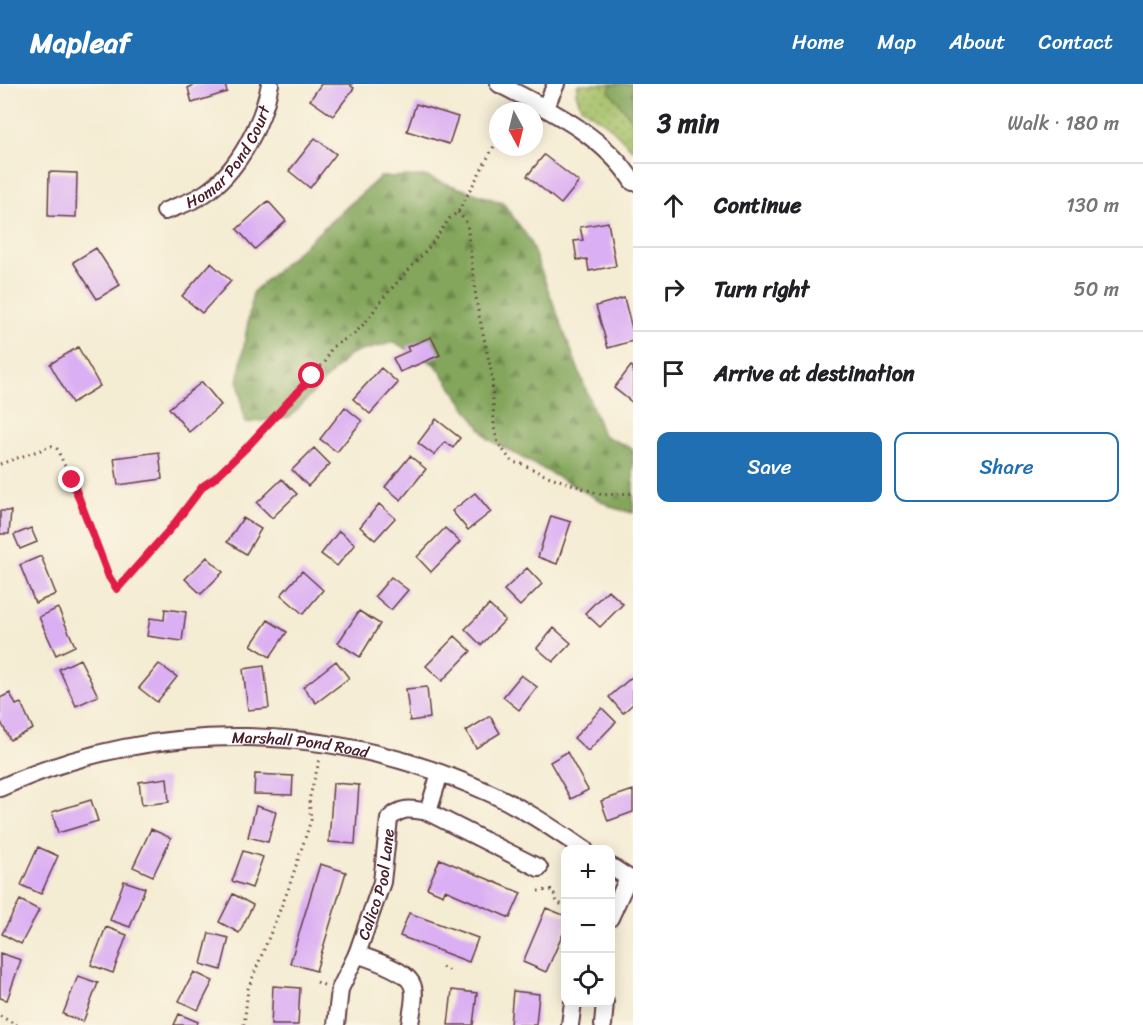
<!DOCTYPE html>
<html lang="en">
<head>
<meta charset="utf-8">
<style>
  :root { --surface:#fff; --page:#f6f6f6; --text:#202124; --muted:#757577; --line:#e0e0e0; --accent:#1f6fb2 }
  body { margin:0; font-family:Sriracha,sans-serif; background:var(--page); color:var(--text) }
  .controls { position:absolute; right:18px; bottom:18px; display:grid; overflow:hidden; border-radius:12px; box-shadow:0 3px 15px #0003 }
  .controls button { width:54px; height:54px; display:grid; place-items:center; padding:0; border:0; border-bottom:2px solid var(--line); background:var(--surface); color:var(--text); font:30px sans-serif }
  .compass { position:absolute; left:489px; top:18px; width:54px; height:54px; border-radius:50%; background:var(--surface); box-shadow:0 3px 15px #0003; rotate:173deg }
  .stop { position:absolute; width:18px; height:18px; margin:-14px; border:4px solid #e11d48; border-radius:50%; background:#fff }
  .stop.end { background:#e11d48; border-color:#fff; box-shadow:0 2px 6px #0008 }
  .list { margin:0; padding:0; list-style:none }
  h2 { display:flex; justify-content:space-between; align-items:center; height:78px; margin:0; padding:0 24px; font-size:26px }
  h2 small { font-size:20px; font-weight:400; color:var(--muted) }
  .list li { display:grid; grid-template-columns:39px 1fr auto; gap:18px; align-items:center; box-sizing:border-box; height:84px; padding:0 24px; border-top:2px solid var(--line) }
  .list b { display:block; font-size:22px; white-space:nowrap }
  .list em { font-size:20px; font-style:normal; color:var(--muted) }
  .actions { display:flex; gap:12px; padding:18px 24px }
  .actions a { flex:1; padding:14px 0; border:2px solid var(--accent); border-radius:12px; text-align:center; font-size:21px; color:var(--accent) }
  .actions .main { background:var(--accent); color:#fff }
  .icon { flex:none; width:33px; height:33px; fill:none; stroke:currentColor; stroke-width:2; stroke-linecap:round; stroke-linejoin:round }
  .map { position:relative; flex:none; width:633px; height:941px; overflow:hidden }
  header { display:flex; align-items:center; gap:36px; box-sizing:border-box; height:84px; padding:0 30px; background:var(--accent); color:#fff }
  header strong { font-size:28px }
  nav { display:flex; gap:33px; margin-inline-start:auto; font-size:21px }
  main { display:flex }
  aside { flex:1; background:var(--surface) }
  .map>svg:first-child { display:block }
</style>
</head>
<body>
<header>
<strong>Mapleaf</strong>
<nav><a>Home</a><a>Map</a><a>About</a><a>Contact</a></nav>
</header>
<main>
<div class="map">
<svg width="633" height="941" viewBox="0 0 633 941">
  <defs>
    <pattern id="grass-dots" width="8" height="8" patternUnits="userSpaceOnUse" patternTransform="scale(1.5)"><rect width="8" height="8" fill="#a4c067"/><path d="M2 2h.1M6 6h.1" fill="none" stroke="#889b55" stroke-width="1.8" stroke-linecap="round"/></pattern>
    <pattern id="forest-firs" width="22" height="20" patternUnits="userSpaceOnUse" patternTransform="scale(1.5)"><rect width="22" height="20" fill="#83a65c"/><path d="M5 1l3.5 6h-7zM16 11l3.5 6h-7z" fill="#6d874c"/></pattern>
  </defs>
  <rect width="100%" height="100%" fill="#fcf5e5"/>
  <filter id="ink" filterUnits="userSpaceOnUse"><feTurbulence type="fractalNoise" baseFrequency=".0167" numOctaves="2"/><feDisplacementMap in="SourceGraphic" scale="12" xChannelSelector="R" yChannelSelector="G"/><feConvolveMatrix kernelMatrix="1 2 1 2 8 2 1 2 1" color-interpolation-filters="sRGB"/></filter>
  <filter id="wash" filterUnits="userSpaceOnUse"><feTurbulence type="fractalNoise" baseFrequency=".008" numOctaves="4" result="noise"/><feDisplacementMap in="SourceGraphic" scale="24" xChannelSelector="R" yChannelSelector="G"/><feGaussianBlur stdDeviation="1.35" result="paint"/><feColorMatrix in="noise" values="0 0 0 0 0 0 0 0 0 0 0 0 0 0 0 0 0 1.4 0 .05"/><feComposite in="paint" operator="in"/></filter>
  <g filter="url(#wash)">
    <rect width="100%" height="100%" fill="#f4ecd3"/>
    <path fill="url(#grass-dots)" stroke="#777049" stroke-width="1.5" d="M 578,0 L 633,0 L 633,66 L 608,41 L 581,23 L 576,9 Z"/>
    <path fill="url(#forest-firs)" stroke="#666244" stroke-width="1.5" d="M 612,0 L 633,0 L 633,37 L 609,6 Z
      M 424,92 L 503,119 L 529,155 L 603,351 L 633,365 L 633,429 L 614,424 L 488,355 L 436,281 L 394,258 L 350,270 L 290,333 L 245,339 L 238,297 L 253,208 L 380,93 Z"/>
    <g id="blocks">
      <path fill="#dbaff3" d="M 196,0 L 225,0 L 227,8 L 192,19 L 188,4 Z
        M 321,0 L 352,0 L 351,2 L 354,4 L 333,32 L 310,16 Z
        M 416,20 L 458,33 L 449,60 L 407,47 Z
        M 315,54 L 336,70 L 310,104 L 289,87 Z
        M 544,71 L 579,98 L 561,120 L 527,92 Z
        M 49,88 L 77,89 L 76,133 L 48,132 Z
        M 268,117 L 286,137 L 255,165 L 237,145 Z
        M 608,138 L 616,182 L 589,187 L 587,175 L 577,176 L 574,157 L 583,156 L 580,143 Z
        M 96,164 L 120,201 L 97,215 L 73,178 Z
        M 211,179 L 231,197 L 202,229 L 182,212 Z
        M 624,214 L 633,248 L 633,257 L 608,264 L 596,222 Z
        M 431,253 L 440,271 L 400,288 L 393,274 L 409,267 L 407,263 Z
        M 78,263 L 100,302 L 72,319 L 50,280 Z
        M 631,282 L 633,283 L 633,319 L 614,304 Z
        M 381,284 L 398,299 L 370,330 L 353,315 Z
        M 202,298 L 221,321 L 189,348 L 169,324 Z
        M 345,323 L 362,337 L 337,368 L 320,355 Z
        M 436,335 L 460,354 L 453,364 L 445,358 L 434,371 L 418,359 Z
        M 314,364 L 330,380 L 308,402 L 292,386 Z
        M 159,368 L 162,395 L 118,401 L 114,374 Z
        M 410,372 L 426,385 L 401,416 L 385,403 Z
        M 282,395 L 297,410 L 272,434 L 257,419 Z
        M 475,409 L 491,428 L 468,446 L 452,427 Z
        M 379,420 L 395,434 L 375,456 L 360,443 Z
        M 0,427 L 11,427 L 9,450 L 0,450 Z
        M 551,432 L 571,438 L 557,480 L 538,473 Z
        M 243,434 L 261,445 L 246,470 L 227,458 Z
        M 31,444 L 37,458 L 20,465 L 14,451 Z
        M 445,444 L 460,458 L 431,488 L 417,473 Z
        M 339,447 L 355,460 L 337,482 L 321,470 Z
        M 41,472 L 56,510 L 35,519 L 20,481 Z
        M 207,473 L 223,488 L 201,510 L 185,495 Z
        M 527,484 L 542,500 L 520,522 L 504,506 Z
        M 302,487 L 323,506 L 303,530 L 281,511 Z
        M 391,493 L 408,506 L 391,526 L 375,512 Z
        M 608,506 L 623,520 L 600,543 L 585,529 Z
        M 489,521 L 505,536 L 481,561 L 465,545 Z
        M 58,524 L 75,562 L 56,571 L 39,533 Z
        M 165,525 L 186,528 L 182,557 L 147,552 L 150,534 L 164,536 Z
        M 359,527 L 380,540 L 360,573 L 338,559 Z
        M 268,536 L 287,548 L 270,573 L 251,561 Z
        M 554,544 L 571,559 L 553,578 L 537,564 Z
        M 455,552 L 471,567 L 442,597 L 426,582 Z
        M 80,575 L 98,612 L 76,622 L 59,585 Z
        M 336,577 L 349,594 L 316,619 L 303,603 Z
        M 159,580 L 177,593 L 157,618 L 139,604 Z
        M 264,582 L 269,624 L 248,626 L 243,585 Z
        M 521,591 L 537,603 L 519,626 L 503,613 Z
        M 633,592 L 633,620 L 623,629 L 609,613 Z
        M 427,603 L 430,634 L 410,637 L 406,605 Z
        M 10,609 L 16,621 L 21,619 L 33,645 L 10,656 L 0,636 L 0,614 Z
        M 602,624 L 616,638 L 588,667 L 574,654 Z
        M 490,632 L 500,649 L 476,664 L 466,647 Z
        M 567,668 L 588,706 L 571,715 L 550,678 Z
        M 255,690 L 293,692 L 292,711 L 254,710 Z
        M 167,694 L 169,718 L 142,721 L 139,698 Z
        M 333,699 L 359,701 L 355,760 L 329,758 Z
        M 633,706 L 633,728 L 608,737 L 601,717 Z
        M 91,716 L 98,737 L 58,749 L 52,728 Z
        M 256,722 L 276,728 L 268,758 L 248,753 Z
        M 151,745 L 171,754 L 153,792 L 133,783 Z
        M 38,763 L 58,772 L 41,810 L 21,801 Z
        M 243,767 L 263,773 L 252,804 L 232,797 Z
        M 440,775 L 521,809 L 510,834 L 445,806 L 443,811 L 427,804 Z
        M 320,780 L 346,788 L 316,887 L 290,879 Z
        M 124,797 L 145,804 L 130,843 L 110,836 Z
        M 233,810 L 253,821 L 239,849 L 219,838 Z
        M 20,816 L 39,826 L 21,860 L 2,850 Z
        M 546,824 L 566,832 L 566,843 L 546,888 L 523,878 Z
        M 409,829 L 478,854 L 469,878 L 400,852 Z
        M 106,843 L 127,851 L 113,889 L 91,881 Z
        M 209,849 L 229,854 L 221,886 L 201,880 Z
        M 0,869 L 21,876 L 7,916 L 0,914 Z
        M 194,888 L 213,897 L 198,926 L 179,917 Z
        M 78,892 L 98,899 L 83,938 L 63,930 Z
        M 273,902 L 300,904 L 298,941 L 271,941 Z
        M 452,906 L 477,909 L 473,941 L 448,941 Z
        M 513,907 L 539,910 L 536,941 L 510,941 Z
        M 179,930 L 198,938 L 197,941 L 174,941 Z"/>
    </g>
  </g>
  <g filter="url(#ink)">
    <use href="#blocks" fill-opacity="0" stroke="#643e44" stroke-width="1.5"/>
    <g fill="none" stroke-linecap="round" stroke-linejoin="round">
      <g stroke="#643e44" stroke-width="20">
        <g id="street">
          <path d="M 499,0 C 547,25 603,50 633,98"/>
          <path d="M 545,24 L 556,0"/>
          <path id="s1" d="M 165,127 C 178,122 192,118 204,110 C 238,88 263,39 270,0"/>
          <path id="s2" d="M 0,704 C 159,632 334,638 492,710 C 525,725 555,746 585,766"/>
          <path d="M 428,728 L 539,784"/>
          <path d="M 610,782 L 633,797"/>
          <path d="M 610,834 L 628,794"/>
          <path d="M 357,870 C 372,876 409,886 413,903 C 416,913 411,930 410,941"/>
          <path id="s3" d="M 336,941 L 340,905 L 357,870 L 382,798 L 389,735 C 402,722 412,725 428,728 L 440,689"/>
          <path d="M 570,941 L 573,918"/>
          <path d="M 603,941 L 605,918"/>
        </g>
      </g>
      <path stroke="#643e44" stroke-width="3" stroke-dasharray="1.5 4.5" stroke-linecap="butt" d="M 458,128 L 467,139 L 477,222 L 492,291 L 494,343 L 498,359 L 512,378 L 522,380 L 542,390 L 602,411 L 633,409
        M 0,380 L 52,362 L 57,365 L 77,408 L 109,493 L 117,505 L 172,443 L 203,402 L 215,394 L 247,363 L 288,316 L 325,278 L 332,263 L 354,250 L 365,239 L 384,213 L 430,162 L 450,134 L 458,128 L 498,55
        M 538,807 L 551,806 L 554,810 L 557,818 L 566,823
        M 442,883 L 451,888
        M 317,898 L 326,902
        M 0,932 L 17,941
        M 244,941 L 248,905 L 288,806 L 311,736 L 309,716 L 320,674"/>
      <use href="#street" stroke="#fff" stroke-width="16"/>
    </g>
  </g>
  <g fill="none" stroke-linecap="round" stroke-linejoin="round" filter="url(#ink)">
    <path stroke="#e11d48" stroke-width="8" d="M 72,396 L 109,493 L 117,505 L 172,443 L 203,402 L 215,394 L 247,363 L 312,292"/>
  </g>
  <g text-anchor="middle" stroke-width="4.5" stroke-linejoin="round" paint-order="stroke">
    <g font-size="16" fill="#4a1f2b" stroke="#fcf5e5">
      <text dy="6" stroke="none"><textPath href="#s1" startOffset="87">Homar Pond Court</textPath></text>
      <text dy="6" stroke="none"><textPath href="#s2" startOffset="308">Marshall Pond Road</textPath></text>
      <text dy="6" stroke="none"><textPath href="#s3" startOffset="148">Calico Pool Lane</textPath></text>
    </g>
  </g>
</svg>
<div class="controls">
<button>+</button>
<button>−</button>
<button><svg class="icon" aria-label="locate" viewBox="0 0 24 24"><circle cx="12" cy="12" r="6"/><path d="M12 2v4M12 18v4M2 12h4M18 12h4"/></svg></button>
</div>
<svg class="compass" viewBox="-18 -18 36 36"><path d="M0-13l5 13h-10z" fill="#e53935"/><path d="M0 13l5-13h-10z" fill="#757577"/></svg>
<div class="stop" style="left:312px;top:292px"></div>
<div class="stop end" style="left:72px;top:396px"></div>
</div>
<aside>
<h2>3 min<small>Walk · 180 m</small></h2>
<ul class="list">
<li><svg class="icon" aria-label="ahead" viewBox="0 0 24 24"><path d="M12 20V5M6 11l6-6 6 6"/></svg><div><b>Continue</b></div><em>130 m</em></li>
<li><svg class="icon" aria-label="right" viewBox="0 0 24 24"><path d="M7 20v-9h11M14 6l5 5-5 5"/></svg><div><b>Turn right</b></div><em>50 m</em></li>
<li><svg class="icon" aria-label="arrive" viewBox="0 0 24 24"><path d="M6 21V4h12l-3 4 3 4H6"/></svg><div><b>Arrive at destination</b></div></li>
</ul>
<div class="actions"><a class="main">Save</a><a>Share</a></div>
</aside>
</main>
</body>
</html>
